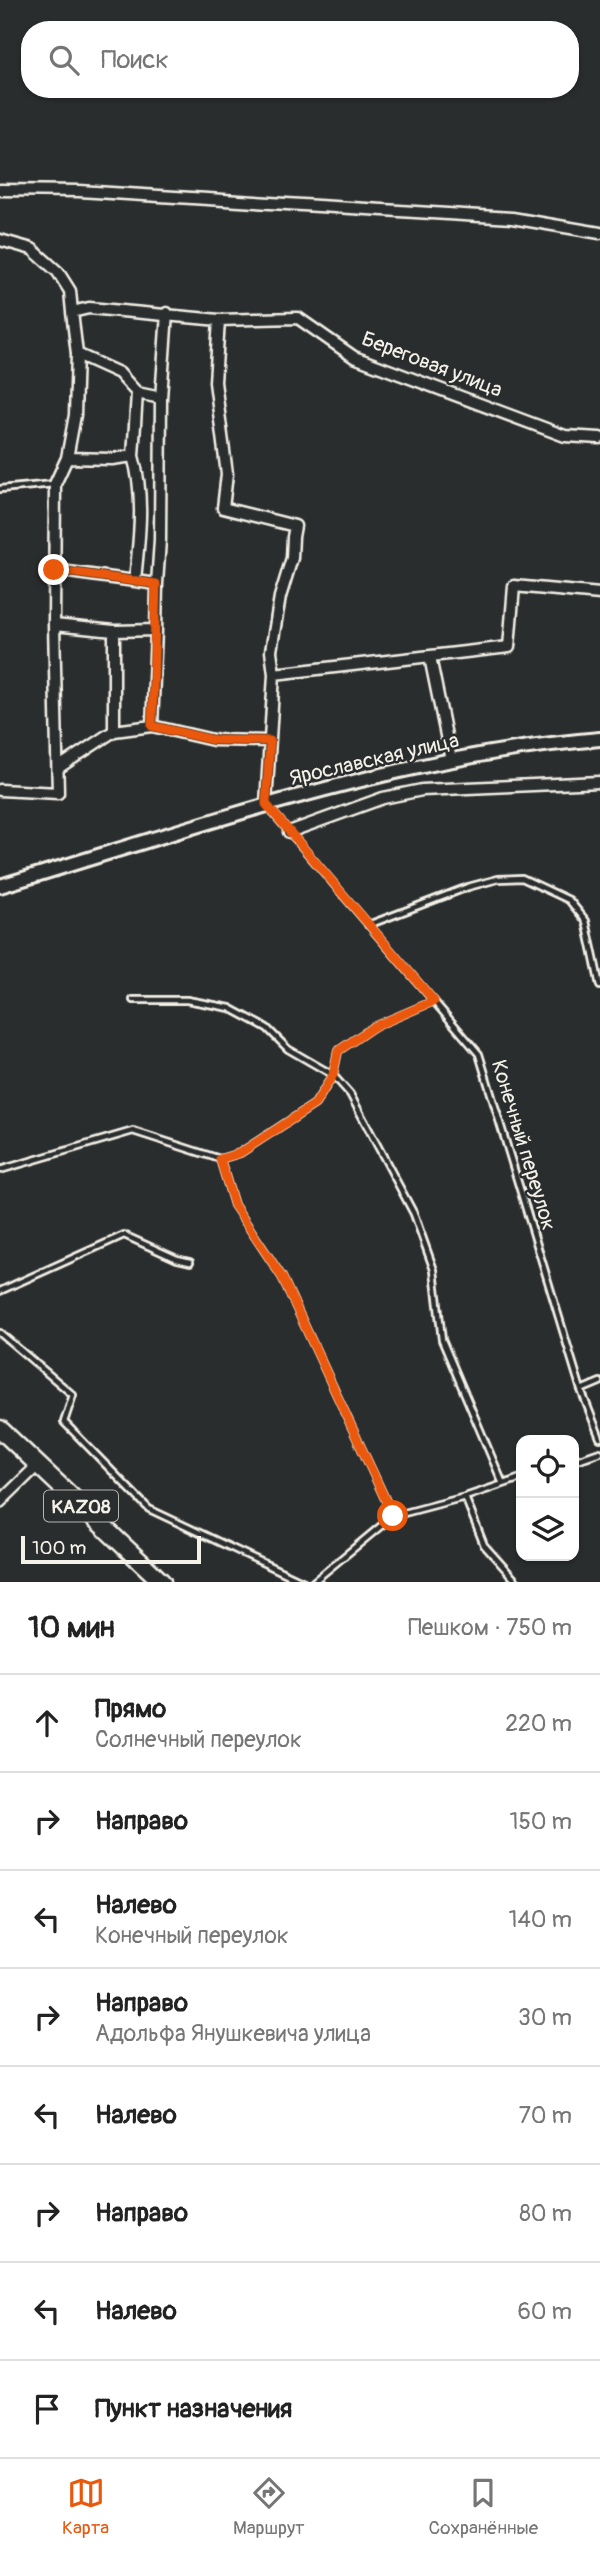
<!DOCTYPE html>
<html lang="ru">
<head>
<meta charset="utf-8">
<style>
  :root { --surface:#fff; --page:#f6f6f6; --text:#222; --muted:#767676; --line:#e0e0e0; --accent:#ea580c }
  body { margin:0; font-family:Pangolin,sans-serif; background:var(--page); color:var(--text) }
  .controls { position:absolute; right:21px; bottom:21px; display:grid; overflow:hidden; border-radius:14px; box-shadow:0 2px 5px #0004 }
  .controls button { width:63px; height:63px; display:grid; place-items:center; padding:0; border:0; border-bottom:2px solid var(--line); background:var(--surface); color:var(--text); font:35px sans-serif }
  .scale { position:absolute; left:21px; bottom:18px; width:180px; box-sizing:border-box; padding-left:7px; border:4px solid #f4f1e8; border-top:0; font-size:19px; line-height:24px; white-space:nowrap; color:#f4f1e8; -webkit-text-stroke:5px #2a2d2e; paint-order:stroke }
  .stop { position:absolute; width:21px; height:21px; margin:-16px; border:5px solid #ea580c; border-radius:50%; background:#fff }
  .stop.end { background:#ea580c; border-color:#fff; box-shadow:0 2px 7px #0008 }
  .list { margin:0; padding:0; list-style:none }
  h2 { display:flex; justify-content:space-between; align-items:center; height:91px; margin:0; padding:0 28px; font-size:30px }
  h2 small { font-size:23px; font-weight:400; color:var(--muted) }
  .list li { display:grid; grid-template-columns:46px 1fr auto; gap:21px; align-items:center; box-sizing:border-box; height:98px; padding:0 28px; border-top:2px solid var(--line) }
  .list b { display:block; font-size:26px; white-space:nowrap }
  .list p { margin:0; font-size:23px; white-space:nowrap; color:var(--muted) }
  .list em { font-size:23px; font-style:normal; color:var(--muted) }
  .icon { flex:none; width:38px; height:38px; fill:none; stroke:currentColor; stroke-width:2; stroke-linecap:round; stroke-linejoin:round }
  .map { position:relative; flex:none; width:600px; height:1582px; overflow:hidden }
  .search { position:absolute; background:var(--surface); box-shadow:0 2px 5px #0004; left:21px; right:21px; top:21px; height:77px; display:flex; align-items:center; gap:18px; box-sizing:border-box; padding:0 24px; border-radius:28px; color:var(--muted); font-size:26px }
  .sheet { height:875px; background:var(--surface) }
  nav { display:flex; justify-content:space-around; align-items:center; box-sizing:border-box; height:98px; border-top:2px solid var(--line); background:var(--surface); font-size:19px; color:var(--muted) }
  nav a { display:grid; justify-items:center; gap:4px }
  nav .on { color:var(--accent) }
  .map>svg:first-child { display:block }
</style>
</head>
<body>
<div class="map">
<svg width="600" height="1582" viewBox="0 0 600 1582">
  <rect width="100%" height="100%" fill="#2a2d2e"/>
  <filter id="ink" filterUnits="userSpaceOnUse"><feTurbulence type="fractalNoise" baseFrequency=".0143" numOctaves="2"/><feDisplacementMap in="SourceGraphic" scale="14" xChannelSelector="R" yChannelSelector="G"/><feConvolveMatrix kernelMatrix="1 2 1 2 8 2 1 2 1" color-interpolation-filters="sRGB"/></filter>
  <g filter="url(#ink)">
    <g fill="none" stroke-linecap="round" stroke-linejoin="round">
      <g stroke="#f4f1e8" stroke-width="10">
        <path id="service" d="M 0,489 L 54,484
          M 269,808 L 479,1054 L 581,1390 L 600,1438
          M 368,925 L 468,887 L 498,879 L 522,878 L 569,900 L 586,921 L 600,986
          M 133,1000 L 187,1000 L 230,1008 L 267,1028 L 288,1049 L 333,1075 L 350,1094 L 414,1214 L 434,1270 L 442,1340 L 503,1484
          M 220,1159 L 240,1153 L 315,1104 L 333,1075 L 338,1051 L 373,1027 L 434,1001
          M 0,1170 L 133,1131 L 220,1159 L 234,1205 L 282,1277 L 393,1516
          M 0,1291 L 124,1235 L 177,1259 L 190,1262
          M 0,1333 L 73,1395 L 64,1422 L 149,1509 L 304,1582
          M 581,1390 L 600,1382
          M 574,1461 L 600,1452
          M 465,1497 L 484,1545 L 517,1582
          M 313,1582 L 393,1516 L 465,1497 L 521,1478"/>
      </g>
      <g stroke="#f4f1e8" stroke-width="15">
        <path id="minor" d="M 0,190 L 79,191 L 512,218 L 600,233
          M 0,240 L 32,249 L 58,272 L 70,291 L 72,312
          M 219,320 L 215,382 L 227,474 L 223,508 L 295,526 L 293,537 L 292,558 L 280,597 L 271,651 L 274,674
          M 161,398 L 167,313
          M 133,456 C 145,497 139,539 135,580
          M 67,458 L 112,459 L 133,456 L 137,393
          M 54,570 L 157,584 L 160,540 L 161,398 L 137,393 L 119,373 L 77,354
          M 54,625 L 114,631 L 156,630 L 157,584
          M 430,657 L 451,760
          M 152,726 L 213,740 L 269,741
          M 114,731 L 114,631
          M 58,768 L 114,731 L 152,726 L 156,630
          M 0,790 L 58,793 L 54,625 L 55,484 L 67,458 L 75,415 L 77,354 L 72,312 L 89,308 L 219,320 L 298,318 L 354,357 L 565,436 L 600,438
          M 266,804 L 274,674 L 509,647 L 514,586 L 600,594
          M 289,832 L 383,798 L 422,790 L 600,782
          M 0,1502 L 38,1465"/>
      </g>
      <g stroke="#f4f1e8" stroke-width="18">
        <path id="secondary" d="M 0,886 C 197,827 394,756 600,739"/>
      </g>
      <g stroke="#f4f1e8" stroke-width="21">
        <path id="trunk" d="M 0,1429 L 162,1582"/>
      </g>
      <use href="#service" stroke="#2a2d2e" stroke-width="4.5"/>
      <use href="#minor" stroke="#2a2d2e" stroke-width="10"/>
      <use href="#secondary" stroke="#2a2d2e" stroke-width="12"/>
      <use href="#trunk" stroke="#2a2d2e" stroke-width="16"/>
    </g>
  </g>
  <g fill="none" stroke-linecap="round" stroke-linejoin="round" filter="url(#ink)">
    <path stroke="#ea580c" stroke-width="9" d="M 54,570 L 156,584 L 152,726 L 213,740 L 270,741 L 266,804 L 434,1001 L 373,1027 L 338,1051 L 333,1075 L 315,1104 L 240,1153 L 220,1159 L 234,1205 L 282,1277 L 393,1516"/>
  </g>
  <g text-anchor="middle" stroke-width="5" stroke-linejoin="round" paint-order="stroke">
    <rect fill="#2a2d2e" stroke="#b7b6b0" stroke-width="2" x="44" y="1490.5" width="74" height="31" rx="5"/>
    <g font-size="19" font-weight="bold" fill="#f4f1e8">
      <text x="81" y="1513">KAZ08</text>
    </g>
    <g font-size="21" fill="#f4f1e8" stroke="#2a2d2e">
      <text transform="translate(432 364) rotate(21)" y="7">Береговая улица</text>
      <text transform="translate(374 759) rotate(-13)" y="7">Ярославская улица</text>
      <text transform="translate(524 1145) rotate(73)" y="7">Конечный переулок</text>
    </g>
  </g>
</svg>
<div class="controls">
<button><svg class="icon" aria-label="locate" viewBox="0 0 24 24"><circle cx="12" cy="12" r="6"/><path d="M12 2v4M12 18v4M2 12h4M18 12h4"/></svg></button>
<button><svg class="icon" aria-label="layers" viewBox="0 0 24 24"><path d="M12 4l9 5-9 5-9-5zM3 14l9 5 9-5"/></svg></button>
</div>
<div class="scale">100 m</div>
<div class="stop" style="left:393px;top:1516px"></div>
<div class="stop end" style="left:54px;top:570px"></div>
<div class="search"><svg class="icon" aria-label="search" viewBox="0 0 24 24"><circle cx="10" cy="10" r="6"/><path d="M15 15l6 6"/></svg>Поиск</div>
</div>
<section class="sheet">
<h2>10 мин<small>Пешком · 750 m</small></h2>
<ul class="list">
<li><svg class="icon" aria-label="ahead" viewBox="0 0 24 24"><path d="M12 20V5M6 11l6-6 6 6"/></svg><div><b>Прямо</b><p>Солнечный переулок</p></div><em>220 m</em></li>
<li><svg class="icon" aria-label="right" viewBox="0 0 24 24"><path d="M7 20v-9h11M14 6l5 5-5 5"/></svg><div><b>Направо</b></div><em>150 m</em></li>
<li><svg class="icon" aria-label="left" viewBox="0 0 24 24"><path d="M17 20v-9H6M10 6l-5 5 5 5"/></svg><div><b>Налево</b><p>Конечный переулок</p></div><em>140 m</em></li>
<li><svg class="icon" aria-label="right" viewBox="0 0 24 24"><path d="M7 20v-9h11M14 6l5 5-5 5"/></svg><div><b>Направо</b><p>Адольфа Янушкевича улица</p></div><em>30 m</em></li>
<li><svg class="icon" aria-label="left" viewBox="0 0 24 24"><path d="M17 20v-9H6M10 6l-5 5 5 5"/></svg><div><b>Налево</b></div><em>70 m</em></li>
<li><svg class="icon" aria-label="right" viewBox="0 0 24 24"><path d="M7 20v-9h11M14 6l5 5-5 5"/></svg><div><b>Направо</b></div><em>80 m</em></li>
<li><svg class="icon" aria-label="left" viewBox="0 0 24 24"><path d="M17 20v-9H6M10 6l-5 5 5 5"/></svg><div><b>Налево</b></div><em>60 m</em></li>
<li><svg class="icon" aria-label="arrive" viewBox="0 0 24 24"><path d="M6 21V4h12l-3 4 3 4H6"/></svg><div><b>Пункт назначения</b></div></li>
</ul>
</section>
<nav>
<a class="on"><svg class="icon" aria-label="map" viewBox="0 0 24 24"><path d="M3 6l6-2 6 2 6-2v14l-6 2-6-2-6 2zM9 4v14M15 6v14"/></svg>Карта</a>
<a><svg class="icon" aria-label="directions" viewBox="0 0 24 24"><path d="M12 3l9 9-9 9-9-9zM9 14v-3h6M13 9l2 2-2 2"/></svg>Маршрут</a>
<a><svg class="icon" aria-label="saved" viewBox="0 0 24 24"><path d="M7 4h10v16l-5-4-5 4z"/></svg>Сохранённые</a>
</nav>
</body>
</html>
